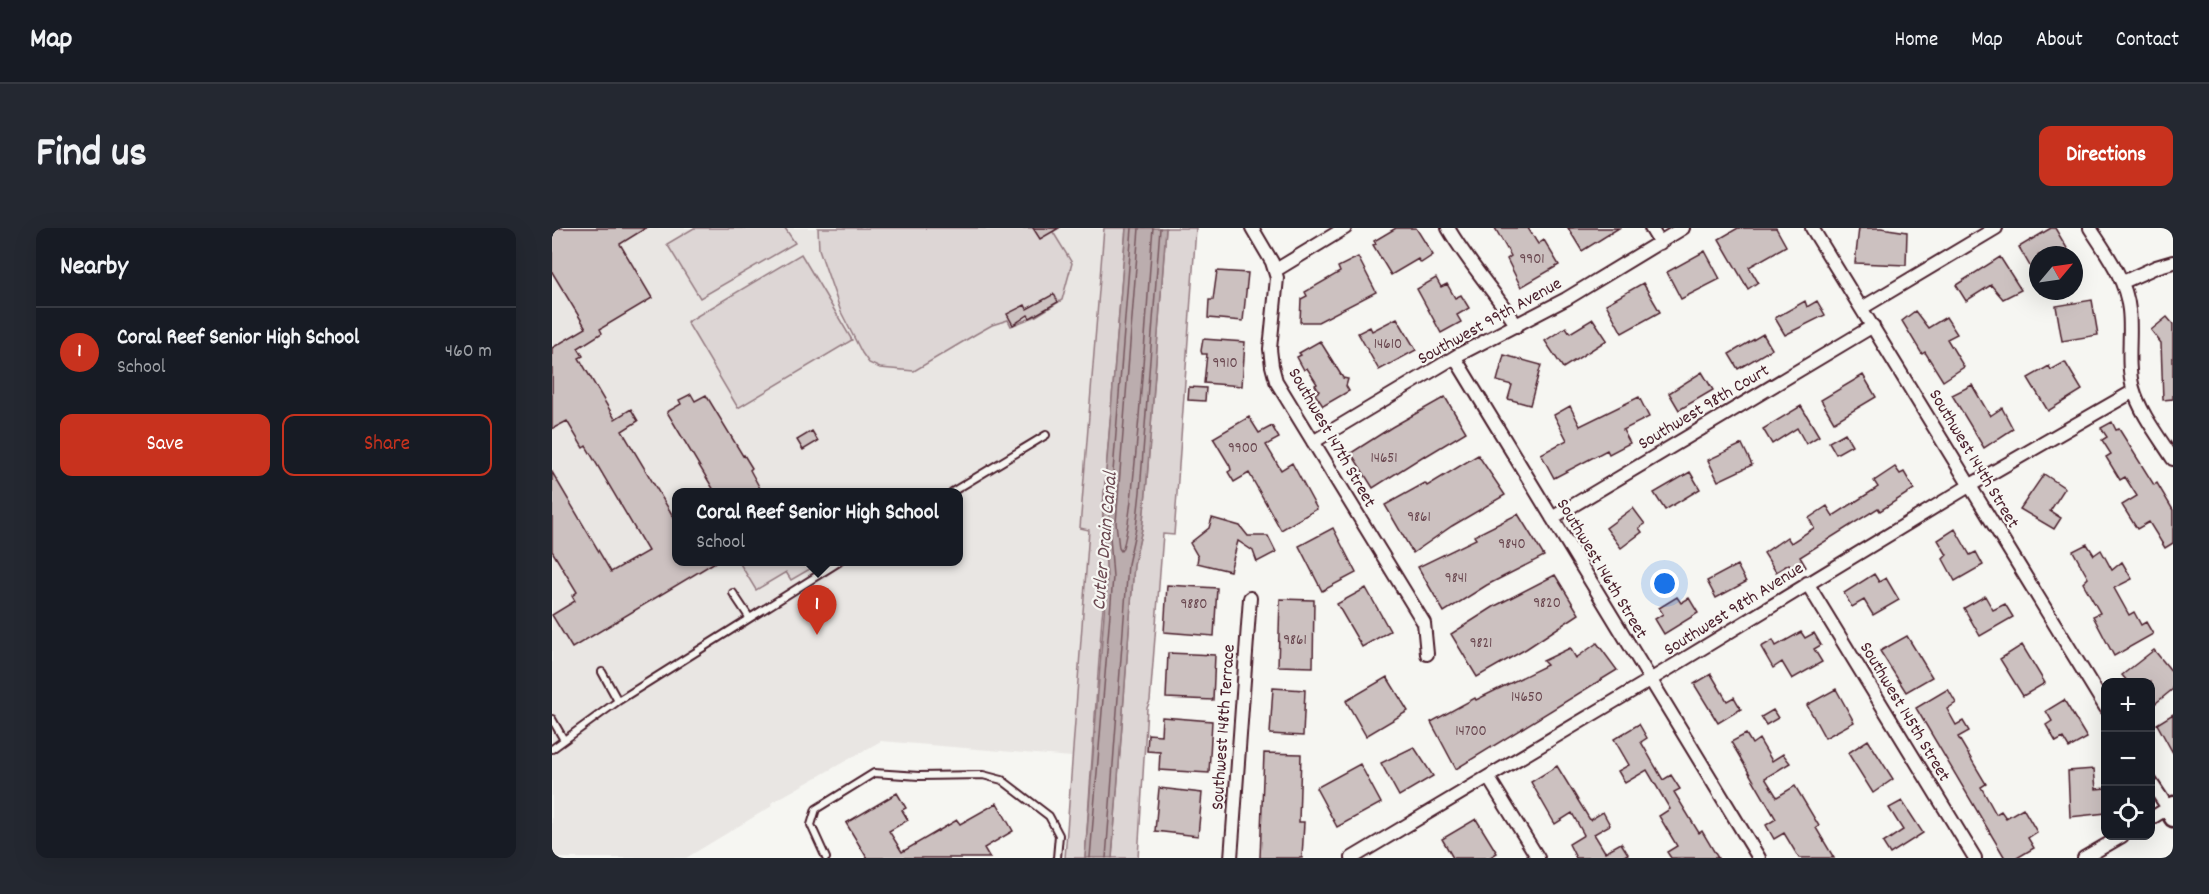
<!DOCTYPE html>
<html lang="en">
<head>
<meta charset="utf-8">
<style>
  :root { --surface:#171b24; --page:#242831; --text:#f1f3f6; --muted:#9ea1a6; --line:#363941; --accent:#c8321e }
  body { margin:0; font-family:Dekko,sans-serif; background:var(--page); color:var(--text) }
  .controls { position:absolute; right:18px; bottom:18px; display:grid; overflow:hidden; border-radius:12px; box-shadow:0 6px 24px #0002 }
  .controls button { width:54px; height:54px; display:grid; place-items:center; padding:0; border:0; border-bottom:2px solid var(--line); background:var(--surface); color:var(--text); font:30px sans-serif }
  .compass { position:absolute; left:1477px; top:18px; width:54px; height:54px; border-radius:50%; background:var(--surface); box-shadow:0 6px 24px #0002; rotate:61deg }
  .you { position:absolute; left:1113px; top:356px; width:21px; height:21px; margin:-15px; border:4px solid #fff; border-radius:50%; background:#1a73e8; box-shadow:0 0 0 9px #1a73e833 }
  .badge { display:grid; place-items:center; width:39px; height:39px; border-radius:50%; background:var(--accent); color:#fff; font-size:20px; font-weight:700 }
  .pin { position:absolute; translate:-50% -50px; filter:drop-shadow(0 2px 3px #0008) }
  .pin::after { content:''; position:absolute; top:32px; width:21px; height:18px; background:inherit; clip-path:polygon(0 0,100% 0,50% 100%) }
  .popup { position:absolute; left:120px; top:260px; width:291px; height:78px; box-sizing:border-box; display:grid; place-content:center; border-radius:12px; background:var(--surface); filter:drop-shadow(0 2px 4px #0005); font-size:20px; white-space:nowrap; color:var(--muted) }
  .popup b { font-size:22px; color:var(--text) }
  .popup::after { content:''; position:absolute; left:50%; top:100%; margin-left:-12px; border:12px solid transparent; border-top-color:var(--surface) }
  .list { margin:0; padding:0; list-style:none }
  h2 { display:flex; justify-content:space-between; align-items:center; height:78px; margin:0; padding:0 24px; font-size:26px }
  h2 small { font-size:20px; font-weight:400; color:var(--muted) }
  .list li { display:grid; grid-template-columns:39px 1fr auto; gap:18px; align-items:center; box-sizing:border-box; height:90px; padding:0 24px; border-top:2px solid var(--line) }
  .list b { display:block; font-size:22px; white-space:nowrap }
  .list p { margin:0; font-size:20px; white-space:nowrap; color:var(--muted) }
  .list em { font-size:20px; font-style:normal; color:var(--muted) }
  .actions { display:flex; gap:12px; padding:18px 24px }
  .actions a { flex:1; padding:14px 0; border:2px solid var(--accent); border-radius:12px; text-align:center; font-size:21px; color:var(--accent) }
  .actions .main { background:var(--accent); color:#fff }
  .icon { flex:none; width:33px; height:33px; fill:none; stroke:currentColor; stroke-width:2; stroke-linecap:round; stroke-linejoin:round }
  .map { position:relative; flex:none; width:1621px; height:630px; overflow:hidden; border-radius:12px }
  header { display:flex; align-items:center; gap:36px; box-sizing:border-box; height:84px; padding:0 30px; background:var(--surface); border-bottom:2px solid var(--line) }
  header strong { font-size:28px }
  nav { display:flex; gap:33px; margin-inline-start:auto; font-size:21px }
  .intro { display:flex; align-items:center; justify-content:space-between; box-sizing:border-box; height:144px; padding:0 36px }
  h1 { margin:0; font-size:42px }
  .button { padding:15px 27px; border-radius:12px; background:var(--accent); color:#fff; font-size:21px; font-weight:700 }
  main { display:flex; gap:36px; padding:0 36px }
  aside { flex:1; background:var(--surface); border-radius:12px; box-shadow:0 6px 24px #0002 }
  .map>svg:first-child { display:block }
</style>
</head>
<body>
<header>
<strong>Map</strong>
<nav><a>Home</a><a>Map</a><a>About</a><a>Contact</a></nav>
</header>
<div class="intro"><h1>Find us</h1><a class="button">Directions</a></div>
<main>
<aside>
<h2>Nearby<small></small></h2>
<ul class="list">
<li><span class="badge">1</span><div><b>Coral Reef Senior High School</b><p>School</p></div><em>460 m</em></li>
</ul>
<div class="actions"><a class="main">Save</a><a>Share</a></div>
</aside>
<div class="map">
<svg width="1621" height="630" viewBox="0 0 1621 630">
  <rect width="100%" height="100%" fill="#f6f6f2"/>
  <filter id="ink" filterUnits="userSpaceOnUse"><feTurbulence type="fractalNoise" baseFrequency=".0167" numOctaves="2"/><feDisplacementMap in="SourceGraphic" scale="12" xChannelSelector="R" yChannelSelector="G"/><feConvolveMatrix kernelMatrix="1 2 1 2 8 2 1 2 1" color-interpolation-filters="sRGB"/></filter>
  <g filter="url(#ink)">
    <path fill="#e9e6e3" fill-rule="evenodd" d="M 0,0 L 552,0 L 528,300 L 537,301 L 520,529 L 329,513 L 219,575 L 220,578 L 134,630 L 0,630 ZM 124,264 L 406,264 L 406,334 L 124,334 Z"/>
    <path fill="#ddd6d5" stroke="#947a80" stroke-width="1.5" d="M 142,0 L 233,0 L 243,15 L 148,70 L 115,16 Z
      M 266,0 L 502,0 L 503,2 L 501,4 L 520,35 L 510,72 L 484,88 L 459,98 L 456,92 L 440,97 L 424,106 L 362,143 L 328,140 L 317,135 L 310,125 L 289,84 L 267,21 Z
      M 552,0 L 574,0 L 551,280 L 551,301 L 555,348 L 550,389 L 533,630 L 513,630 L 537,302 L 528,300 Z
      M 614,0 L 644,0 L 622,307 L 611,306 L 598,473 L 595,480 L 586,630 L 560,630 L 582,336 L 590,301 L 594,264 Z
      M 249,26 L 300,112 L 186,180 L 135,94 Z
      M 187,334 L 270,334 L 239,352 L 234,344 L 204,362 Z"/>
    <path fill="#bbadae" stroke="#8e747a" stroke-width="1.5" d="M 574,0 L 614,0 L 594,264 L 590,301 L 582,336 L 560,630 L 533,630 L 555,348 L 551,301 L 551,280 Z"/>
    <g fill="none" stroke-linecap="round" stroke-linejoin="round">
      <path stroke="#77585f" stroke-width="1.5" d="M 587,0 L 564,295 L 567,320 L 569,323 C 582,311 597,39 601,0
        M 538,630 L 561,349 L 557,295 L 580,0
        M 554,630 L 576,336 L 584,300 L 588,264 L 608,0"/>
    </g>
    <path fill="#ccc1c0" stroke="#4a1f2b" stroke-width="1.5" d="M 0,0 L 94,0 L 68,16 L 100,70 L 48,101 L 50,105 L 26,120 L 31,128 L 27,130 L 63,191 L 79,181 L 86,193 L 70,203 L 124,293 L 124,333 L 165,333 L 20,420 L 0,387 L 23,373 L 20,368 L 25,364 L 0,323 L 0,244 L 59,344 L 96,323 L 34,218 L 31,220 L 15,193 L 0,201 L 0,120 L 34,100 L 0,44 Z
      M 481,0 L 507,0 L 488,11 Z
      M 844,0 L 864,0 L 881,27 L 869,35 L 866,31 L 839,47 L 821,17 L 824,16 L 822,13 Z
      M 943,0 L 976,0 L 986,16 L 992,12 L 1007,37 L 969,59 L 955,31 L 959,28 Z
      M 1016,0 L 1067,0 L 1030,23 Z
      M 1186,0 L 1224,0 L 1234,18 L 1197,39 L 1206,54 L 1196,61 L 1167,11 Z
      M 1307,0 L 1329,0 L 1355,4 L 1354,37 L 1303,35 Z
      M 1499,0 L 1503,0 L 1519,27 L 1486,27 L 1486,52 L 1467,19 Z
      M 1153,23 L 1168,51 L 1129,71 L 1115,44 Z
      M 806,29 L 824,64 L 766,94 L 748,94 L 749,71 L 755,68 L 753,64 L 788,44 L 786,39 Z
      M 1448,29 L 1469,62 L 1451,71 L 1439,57 L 1414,73 L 1404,57 Z
      M 665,43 L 696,45 L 691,93 L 656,90 L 657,72 L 661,72 Z
      M 884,50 L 889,59 L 895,56 L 903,70 L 909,67 L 917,80 L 905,87 L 909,94 L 889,105 L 865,61 Z
      M 1091,55 L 1108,84 L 1070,105 L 1054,76 Z
      M 502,66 L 506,74 L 478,90 L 476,87 L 461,97 L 455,86 L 473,77 L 475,81 Z
      M 1540,72 L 1546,107 L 1510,113 L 1504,78 Z
      M 1253,73 L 1255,79 L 1265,73 L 1273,87 L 1233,107 L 1223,90 Z
      M 1363,83 L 1376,100 L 1394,89 L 1405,106 L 1395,111 L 1412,139 L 1391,153 L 1373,124 L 1370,126 L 1350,93 Z
      M 1615,89 L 1621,96 L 1621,171 L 1611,172 L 1609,115 L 1599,102 Z
      M 845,90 L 864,122 L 827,142 L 806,105 L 818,99 L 820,103 Z
      M 1041,91 L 1055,112 L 1011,140 L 993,113 L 1014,99 L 1018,105 Z
      M 1211,106 L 1220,121 L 1186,141 L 1177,126 Z
      M 651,111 L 693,114 L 690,158 L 652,155 L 655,126 L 650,126 L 649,123 Z
      M 768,113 L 791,150 L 796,151 L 794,158 L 797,163 L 771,178 L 763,166 L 767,163 L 763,157 L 765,156 L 755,140 L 752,142 L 745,129 L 749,127 L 747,125 Z
      M 952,127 L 989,137 L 978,177 L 956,171 L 960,157 L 945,153 Z
      M 1513,134 L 1530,162 L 1496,183 L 1476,150 L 1497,138 L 1499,142 Z
      M 1150,144 L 1161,162 L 1127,182 L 1117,165 Z
      M 1311,147 L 1324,169 L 1282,194 L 1269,172 Z
      M 1420,157 L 1438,188 L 1450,180 L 1461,201 L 1432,220 L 1400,167 Z
      M 637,159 L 654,160 L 653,173 L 636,172 Z
      M 139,166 L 143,173 L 154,167 L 191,228 L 192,227 L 200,240 L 198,242 L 210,264 L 163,264 L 115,184 L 129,176 L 127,172 Z
      M 893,169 L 914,204 L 874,228 L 873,227 L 821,260 L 799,225 L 840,199 Z
      M 1087,169 L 1097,189 L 1071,202 L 1078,215 L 1057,226 L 1055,222 L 1002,250 L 989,226 L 1015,212 L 1002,187 L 1018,178 L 1028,198 Z
      M 1249,178 L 1267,208 L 1254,216 L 1245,200 L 1220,216 L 1211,201 Z
      M 697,189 L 707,205 L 720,198 L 727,210 L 714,217 L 729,242 L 740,235 L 765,281 L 729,302 L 697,245 L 682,254 L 676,244 L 679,242 L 678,238 L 661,210 Z
      M 1560,194 L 1564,202 L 1567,201 L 1602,257 L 1605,255 L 1621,282 L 1621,315 L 1613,320 L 1597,294 L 1585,301 L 1570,277 L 1585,268 L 1573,249 L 1568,252 L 1554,229 L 1559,226 L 1550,212 L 1555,209 L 1549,200 Z
      M 260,203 L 266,213 L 251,222 L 245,212 Z
      M 1293,205 L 1300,217 L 1284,226 L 1277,214 Z
      M 1190,216 L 1200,237 L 1166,253 L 1156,232 Z
      M 926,227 L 953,267 L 900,298 L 861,325 L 833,277 L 873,255 L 875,258 Z
      M 1343,239 L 1348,246 L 1352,244 L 1362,261 L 1328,283 L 1326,280 L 1248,329 L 1254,339 L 1243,346 L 1237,336 L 1224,344 L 1212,325 L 1235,309 L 1239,315 L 1262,300 L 1257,290 L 1275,278 L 1281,288 L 1317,265 L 1326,259 L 1322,253 Z
      M 1138,244 L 1148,261 L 1113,282 L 1102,265 Z
      M 1492,246 L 1513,260 L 1498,283 L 1509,290 L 1502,301 L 1468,281 Z
      M 1081,280 L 1093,296 L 1087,300 L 1090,304 L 1069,320 L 1054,300 Z
      M 966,286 L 992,328 L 935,357 L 892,384 L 866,339 L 924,311 L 922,308 Z
      M 660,290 L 688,298 L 696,308 L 716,308 L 724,324 L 705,334 L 701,323 L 686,313 L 678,343 L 645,335 L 646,329 L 638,315 L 657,300 Z
      M 781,300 L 804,345 L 770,363 L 747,318 Z
      M 1403,301 L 1418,327 L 1424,324 L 1431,337 L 1403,353 L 1391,331 L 1395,327 L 1386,312 Z
      M 1535,316 L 1542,327 L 1549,322 L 1560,342 L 1570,334 L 1580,351 L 1562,360 L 1577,387 L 1582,384 L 1589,397 L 1594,394 L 1601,406 L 1562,428 L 1541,388 L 1548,385 L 1531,355 L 1536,350 L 1521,323 Z
      M 1185,337 L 1194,354 L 1164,370 L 1155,353 Z
      M 1322,346 L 1327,354 L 1334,350 L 1347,372 L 1321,387 L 1312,372 L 1300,379 L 1292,365 Z
      M 1003,347 L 1027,386 L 974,421 L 925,449 L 899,406 L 943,378 Z
      M 615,357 L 665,360 L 662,408 L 612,404 Z
      M 814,360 L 838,403 L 810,419 L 785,376 Z
      M 1433,368 L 1441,382 L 1453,376 L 1461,389 L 1428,408 L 1412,380 Z
      M 1125,369 L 1129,375 L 1137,370 L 1146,385 L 1112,406 L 1103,391 L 1111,386 L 1107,380 Z
      M 728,371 L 762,372 L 761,439 L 726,438 Z
      M 1249,404 L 1253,410 L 1262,405 L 1269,417 L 1262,421 L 1270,434 L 1240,451 L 1230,434 L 1221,440 L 1209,419 L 1221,412 L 1224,418 Z
      M 1355,408 L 1380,449 L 1354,464 L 1328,423 Z
      M 1045,415 L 1065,442 L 904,541 L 879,494 L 923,470 L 924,472 L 995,437 L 991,433 L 1018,420 L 1024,430 Z
      M 1470,417 L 1493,455 L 1471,468 L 1448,431 Z
      M 1602,422 L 1621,445 L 1621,461 L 1599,479 L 1599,454 L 1576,454 L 1570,447 Z
      M 616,425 L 663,427 L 661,472 L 614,470 Z
      M 1159,446 L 1175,473 L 1182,469 L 1189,481 L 1166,495 L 1142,456 Z
      M 835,449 L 856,483 L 814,508 L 794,473 Z
      M 721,460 L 753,462 L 751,508 L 718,506 Z
      M 1284,461 L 1302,494 L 1273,510 L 1255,477 Z
      M 1396,461 L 1404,475 L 1395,481 L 1404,497 L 1411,493 L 1417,503 L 1406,509 L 1434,556 L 1429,559 L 1444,586 L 1449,583 L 1454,590 L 1471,580 L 1485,604 L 1476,610 L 1482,620 L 1465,630 L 1453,630 L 1364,480 Z
      M 1512,472 L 1535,510 L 1517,520 L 1511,510 L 1504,514 L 1494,497 L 1500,493 L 1494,483 Z
      M 1221,482 L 1226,490 L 1214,497 L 1209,489 Z
      M 1621,486 L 1621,525 L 1605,496 Z
      M 610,489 L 660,493 L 657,545 L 607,542 L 608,524 L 595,523 L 596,506 L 609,507 Z
      M 1087,496 L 1095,510 L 1089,514 L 1111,552 L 1119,547 L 1128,561 L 1122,564 L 1147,605 L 1150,603 L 1166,630 L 1119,630 L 1115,624 L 1125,618 L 1107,588 L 1118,581 L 1095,542 L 1073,555 L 1066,543 L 1077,537 L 1062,511 Z
      M 1194,506 L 1200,516 L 1207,511 L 1220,533 L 1231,526 L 1238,535 L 1213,550 L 1225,569 L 1243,558 L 1267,598 L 1264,600 L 1282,630 L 1247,630 L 1232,605 L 1222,611 L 1214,597 L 1224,591 L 1179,514 Z
      M 1316,512 L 1341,551 L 1321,565 L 1296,525 Z
      M 862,519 L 881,548 L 847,568 L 829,535 Z
      M 712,525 L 749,526 L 747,594 L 752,594 L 750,630 L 708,630 Z
      M 808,536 L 829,575 L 785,599 L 764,560 Z
      M 1005,538 L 1038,592 L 1051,584 L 1058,597 L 1042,606 L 1053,624 L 1069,615 L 1076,626 L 1069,630 L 1024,630 L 1017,616 L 1032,607 L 1020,585 L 1003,596 L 979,554 Z
      M 1542,541 L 1544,561 L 1554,560 L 1554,585 L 1518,589 L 1516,543 Z
      M 607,560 L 650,565 L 646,608 L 603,603 Z
      M 345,565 L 354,580 L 350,582 L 356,592 L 337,603 L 350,624 L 405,592 L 408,596 L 445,575 L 461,603 L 432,620 L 438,630 L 315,630 L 294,595 Z
      M 1350,573 L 1371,605 L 1338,626 L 1331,615 L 1351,602 L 1337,580 Z
      M 924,591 L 945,625 L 937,630 L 901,630 L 890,611 Z"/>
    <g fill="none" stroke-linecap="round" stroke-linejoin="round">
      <g stroke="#4a1f2b" stroke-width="10">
        <path id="service" d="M 400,264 L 494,207
          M 181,365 L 197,389
          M 50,444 L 66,473
          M 0,491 L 12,512
          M 0,521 L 66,473 L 287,334
          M 274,630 L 259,597 L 264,581 L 322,545 L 367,548 L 431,547 L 450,552 L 497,588 L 507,607 L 505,630"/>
      </g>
      <g stroke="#4a1f2b" stroke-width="16">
        <path id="minor" d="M 700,0 L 720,34 L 725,50 L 718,121 L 720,138 L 724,153 L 872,395 L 875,426
          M 896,0 C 916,35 943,64 965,98
          M 1099,0 L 1108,15
          M 1260,0 L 1554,480
          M 1538,0 C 1554,25 1574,51 1577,82 C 1580,107 1574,135 1581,160 C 1588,185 1607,209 1621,231
          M 724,42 L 793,0
          M 1571,54 L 1604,39 L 1621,34
          M 1310,80 L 1444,0
          M 903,130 L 1207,630
          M 761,214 L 908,126 L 1014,71 L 1131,0
          M 1000,290 L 1321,98
          M 1255,355 L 1423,630
          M 936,549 L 986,630
          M 1598,553 L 1616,580 L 1598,591
          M 679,630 L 698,370
          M 800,630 L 1098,452 L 1417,258 L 1582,163
          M 1532,630 L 1570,608"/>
      </g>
      <g stroke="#4a1f2b" stroke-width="21">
        <path id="tertiary" d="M 1621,577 L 1616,580 L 1621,590"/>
      </g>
      <use href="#service" stroke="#f6f6f2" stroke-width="6"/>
      <use href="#minor" stroke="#f6f6f2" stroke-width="12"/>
      <use href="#tertiary" stroke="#f6f6f2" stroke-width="16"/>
    </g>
  </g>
  <g text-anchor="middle" stroke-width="4.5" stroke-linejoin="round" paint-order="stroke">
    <g font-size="15" fill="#6a4850">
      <text x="980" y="35">9901</text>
      <text x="836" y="120">14610</text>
      <text x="673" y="139">9910</text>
      <text x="691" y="224">9900</text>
      <text x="832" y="234">14651</text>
      <text x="867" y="293">9861</text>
      <text x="960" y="320">9840</text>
      <text x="904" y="354">9841</text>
      <text x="995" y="379">9820</text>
      <text x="642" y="380">9880</text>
      <text x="743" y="416">9861</text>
      <text x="929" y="419">9821</text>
      <text x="975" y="473">14650</text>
      <text x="919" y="507">14700</text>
    </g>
    <g font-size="18" fill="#4a1f2b" stroke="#f6f6f2">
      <text transform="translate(937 92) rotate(-29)" y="6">Southwest 99th Avenue</text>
      <text transform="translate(1151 178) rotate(-31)" y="6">Southwest 98th Court</text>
      <text transform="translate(781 209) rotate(60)" y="6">Southwest 147th Street</text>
      <text transform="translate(1423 230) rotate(59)" y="6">Southwest 144th Street</text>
      <text transform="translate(1051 340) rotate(59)" y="6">Southwest 146th Street</text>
      <text transform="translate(1181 380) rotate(-32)" y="6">Southwest 98th Avenue</text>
      <text transform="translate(1354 483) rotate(59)" y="6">Southwest 145th Street</text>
      <text transform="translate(670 499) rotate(-86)" y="6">Southwest 148th Terrace</text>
    </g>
    <g font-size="20" font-style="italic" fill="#6c4a52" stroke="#f6f6f2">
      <text transform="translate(551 313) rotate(-85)" y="7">Cutler Drain Canal</text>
    </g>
  </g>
</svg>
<div class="controls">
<button>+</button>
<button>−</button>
<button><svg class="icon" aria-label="locate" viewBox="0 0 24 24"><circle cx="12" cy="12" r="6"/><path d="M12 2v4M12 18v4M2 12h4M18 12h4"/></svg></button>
</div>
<svg class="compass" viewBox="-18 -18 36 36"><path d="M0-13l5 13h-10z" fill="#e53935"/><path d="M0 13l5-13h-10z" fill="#9ea1a6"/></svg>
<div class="you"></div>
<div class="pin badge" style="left:265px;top:407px">1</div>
<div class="popup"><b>Coral Reef Senior High School</b>School</div>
</div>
</main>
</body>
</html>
